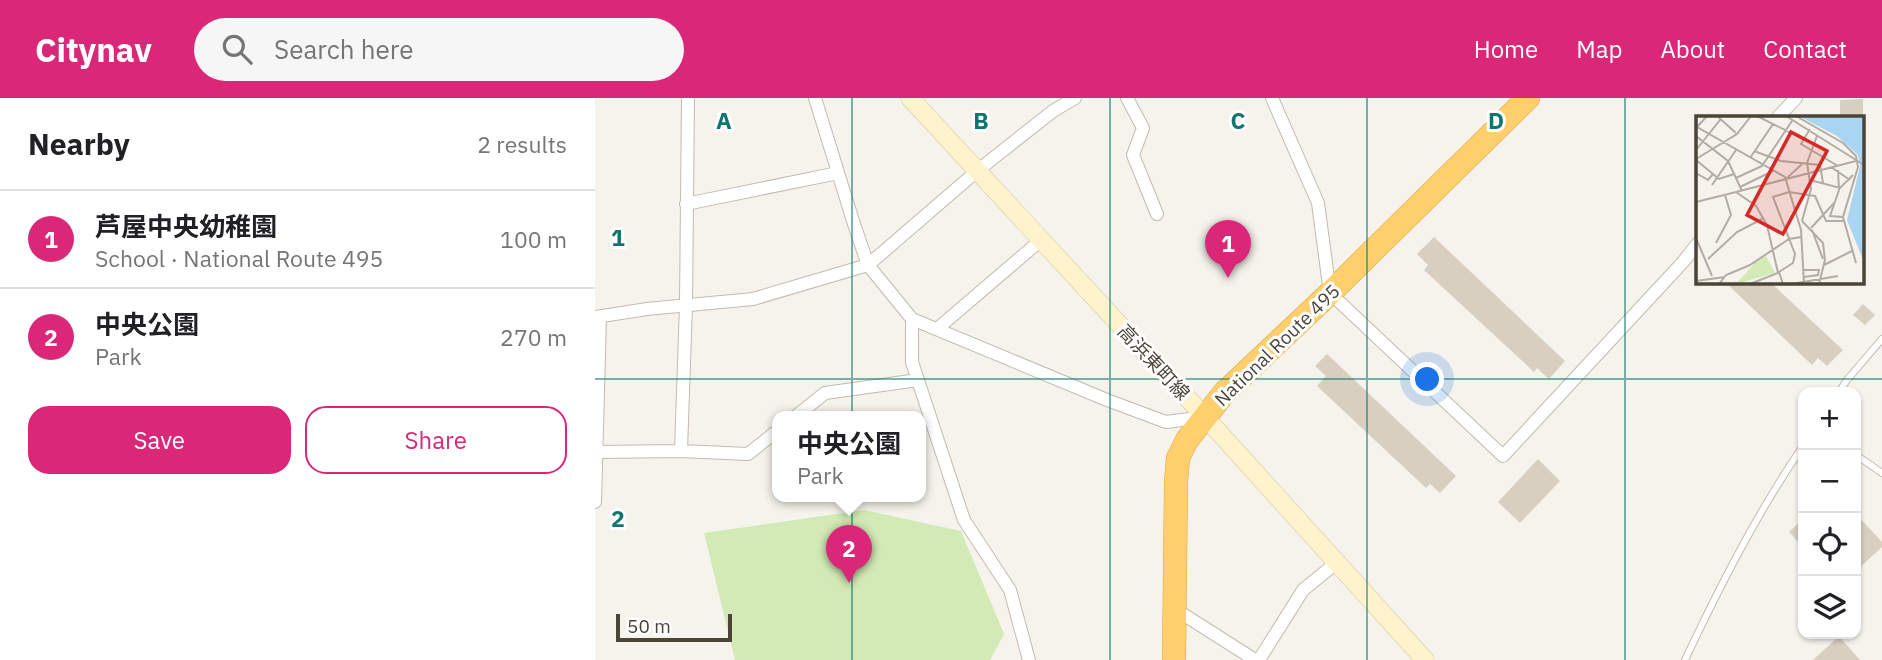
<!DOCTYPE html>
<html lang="en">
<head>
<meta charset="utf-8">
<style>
  :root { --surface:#fff; --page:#f6f6f6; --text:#202124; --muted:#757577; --line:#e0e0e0; --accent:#db2777 }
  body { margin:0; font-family:"IBM Plex Sans","Noto Sans JP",sans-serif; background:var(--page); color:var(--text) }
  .controls { position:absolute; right:21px; bottom:21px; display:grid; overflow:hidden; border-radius:14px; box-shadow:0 2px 5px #0004 }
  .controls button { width:63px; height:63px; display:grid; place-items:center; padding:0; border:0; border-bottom:2px solid var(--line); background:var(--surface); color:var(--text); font:35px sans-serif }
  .scale { position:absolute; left:21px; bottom:18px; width:116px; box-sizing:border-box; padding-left:7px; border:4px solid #4b4439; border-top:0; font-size:19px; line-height:24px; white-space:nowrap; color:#4b4439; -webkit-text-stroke:5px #fff; paint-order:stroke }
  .you { position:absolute; left:833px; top:282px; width:24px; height:24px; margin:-18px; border:5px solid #fff; border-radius:50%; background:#1a73e8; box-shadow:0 0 0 10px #1a73e833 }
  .badge { display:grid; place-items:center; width:46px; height:46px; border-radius:50%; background:var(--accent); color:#fff; font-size:23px; font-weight:700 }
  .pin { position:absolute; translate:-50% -58px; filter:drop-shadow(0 2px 4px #0008) }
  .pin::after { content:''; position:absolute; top:37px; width:24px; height:21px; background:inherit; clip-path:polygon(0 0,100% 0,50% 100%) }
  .popup { position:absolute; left:177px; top:313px; width:154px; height:91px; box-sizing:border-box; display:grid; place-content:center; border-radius:14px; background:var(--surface); filter:drop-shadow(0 2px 5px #0005); font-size:23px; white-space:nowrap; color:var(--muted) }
  .popup b { font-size:26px; color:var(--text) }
  .popup::after { content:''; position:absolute; left:50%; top:100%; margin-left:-14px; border:14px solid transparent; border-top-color:var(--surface) }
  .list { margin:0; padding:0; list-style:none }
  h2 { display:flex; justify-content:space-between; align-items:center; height:91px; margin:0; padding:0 28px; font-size:30px }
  h2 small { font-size:23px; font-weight:400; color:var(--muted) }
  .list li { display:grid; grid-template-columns:46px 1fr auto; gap:21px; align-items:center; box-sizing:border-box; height:98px; padding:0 28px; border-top:2px solid var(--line) }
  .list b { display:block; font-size:26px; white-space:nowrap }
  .list p { margin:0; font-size:23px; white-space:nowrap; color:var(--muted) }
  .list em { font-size:23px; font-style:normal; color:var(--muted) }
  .actions { display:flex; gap:14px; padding:21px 28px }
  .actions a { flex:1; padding:16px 0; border:2px solid var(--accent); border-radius:21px; text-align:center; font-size:24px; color:var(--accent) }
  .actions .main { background:var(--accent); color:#fff }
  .icon { flex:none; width:38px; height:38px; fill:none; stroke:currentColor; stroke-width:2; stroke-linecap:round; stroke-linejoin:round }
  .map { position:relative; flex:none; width:1287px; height:562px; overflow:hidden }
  header { display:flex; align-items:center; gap:42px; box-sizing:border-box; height:98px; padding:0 35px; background:var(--accent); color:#fff }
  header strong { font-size:33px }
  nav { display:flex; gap:38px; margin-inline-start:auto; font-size:24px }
  .search { width:490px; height:63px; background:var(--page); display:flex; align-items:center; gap:18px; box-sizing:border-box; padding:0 24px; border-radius:38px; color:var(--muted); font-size:26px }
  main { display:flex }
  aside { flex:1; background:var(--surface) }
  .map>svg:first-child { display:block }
</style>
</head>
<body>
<header>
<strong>Citynav</strong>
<div class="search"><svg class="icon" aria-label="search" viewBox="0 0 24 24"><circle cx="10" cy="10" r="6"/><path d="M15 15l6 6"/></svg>Search here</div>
<nav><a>Home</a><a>Map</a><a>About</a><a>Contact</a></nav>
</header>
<main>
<aside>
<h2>Nearby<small>2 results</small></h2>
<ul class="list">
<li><span class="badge">1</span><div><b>芦屋中央幼稚園</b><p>School · National Route 495</p></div><em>100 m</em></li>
<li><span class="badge">2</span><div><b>中央公園</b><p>Park</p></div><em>270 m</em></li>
</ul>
<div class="actions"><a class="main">Save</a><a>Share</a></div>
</aside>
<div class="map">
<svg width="1287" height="562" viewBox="0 0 1287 562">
  <rect width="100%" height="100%" fill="#f6f3ec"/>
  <path fill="#d2eab5" d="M 269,412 L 366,433 L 409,536 L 395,562 L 140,562 L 109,435 Z"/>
  <path fill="#d8cfc1" d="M 1268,1 L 1268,19 L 1245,19 L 1245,2 Z
    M 839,139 L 970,263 L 954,281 L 942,270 L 939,274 L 829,172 L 833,167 L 822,156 Z
    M 1130,184 L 1175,184 L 1248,252 L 1232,268 L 1223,260 L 1217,267 Z
    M 1268,206 L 1280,217 L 1270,227 L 1258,217 Z
    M 732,256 L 861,378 L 845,395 L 835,386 L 831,390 L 722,288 L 731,278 L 720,268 Z
    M 943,361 L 965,383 L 925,425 L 903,404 Z
    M 1261,416 L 1287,444 L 1287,449 L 1261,473 Z
    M 1208,421 L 1208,449 L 1194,434 Z
    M 1244,538 L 1265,562 L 1218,562 Z"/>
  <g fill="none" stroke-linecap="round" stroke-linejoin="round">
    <g stroke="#c2bbae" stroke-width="8">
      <path id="lane" d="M 1244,294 L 1252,282 L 1287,241
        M 1261,357 L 1287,375
        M 1090,562 C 1125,488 1162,415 1208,348"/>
    </g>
    <g stroke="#c2bbae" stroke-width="14">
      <path id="street" d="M 220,0 L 258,123 L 273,167 L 317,221 L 512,302 L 571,324 L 610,319
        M 532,0 L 548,30 L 538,57 L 562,116
        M 677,0 L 723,105 L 735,195 L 908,358 L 1088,164 L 1103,145
        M 1183,19 L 1201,0
        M 91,106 L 243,75
        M 0,219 L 52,211 L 158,201 L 273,167 L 382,73 L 458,13 L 480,0
        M 317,221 L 317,264 L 369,422 L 415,492 L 434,562
        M 342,231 L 446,142
        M 200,319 L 230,295 L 323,282
        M 86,353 L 153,356 L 182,333
        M 0,354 L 86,353 L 91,207 L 93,0
        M 0,404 L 5,219
        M 580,511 L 660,562
        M 664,562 L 708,492 L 741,465"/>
    </g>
    <g stroke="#d6c79b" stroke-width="19">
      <path id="secondary" d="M 315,0 L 610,319 L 830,562"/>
    </g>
    <g stroke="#e0a43c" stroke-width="24">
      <path id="highway" d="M 579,562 L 581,384 L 583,360 L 592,342 L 630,294 L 735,195 L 933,0"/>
    </g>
    <use href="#lane" stroke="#fff" stroke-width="6"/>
    <use href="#street" stroke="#fff" stroke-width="12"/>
    <use href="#secondary" stroke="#fff3cd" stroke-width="18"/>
    <use href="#highway" stroke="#ffcf6e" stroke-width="23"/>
  </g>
  <path fill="none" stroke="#0f766e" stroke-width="2" stroke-opacity="0.55" d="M 257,0 L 257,562M 515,0 L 515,562M 772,0 L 772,562M 1030,0 L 1030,562M 0,281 L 1287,281"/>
  <g text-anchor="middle" stroke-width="6" stroke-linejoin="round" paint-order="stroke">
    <g font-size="19" fill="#4b4439" stroke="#fff">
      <text transform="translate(682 247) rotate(-44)" y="7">National Route 495</text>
      <text transform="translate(559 264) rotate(47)" y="7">高浜東町線</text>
    </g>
  </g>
  <g transform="translate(1101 18)">
    <rect width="168" height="168" fill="#f6f3ec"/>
    <path d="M 70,140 L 79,157 L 40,168 L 59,147 Z" fill="#d2eab5"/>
    <path d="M 103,0 L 168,0 L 168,146 L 151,104 L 164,50 L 162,39 L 141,20 Z" fill="#a9d4f2"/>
    <path fill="none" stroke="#b2ada4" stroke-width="2" d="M 11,0 L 1,11 L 89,61 L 105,114 L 108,168M 21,0 L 40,17M 61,0 L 117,28M 90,0 L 168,49M 100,0 L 147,27 L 160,40 L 162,51 L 147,101 L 160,147M 114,13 L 105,28 L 142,50M 0,20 L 32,45 L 46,75M 0,34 L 24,4M 58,35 L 85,45 L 124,49 L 127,67M 54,42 L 77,8M 0,43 L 41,18 L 55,0M 0,44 L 23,63 L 38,58M 135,51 L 154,64M 142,54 L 143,74 L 134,100 L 147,101M 0,57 L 12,64 L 17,58M 40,62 L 66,50 L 96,5M 90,63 L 106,48M 114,64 L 144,72 L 157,59M 16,69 L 40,34M 44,71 L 77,55M 40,76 L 160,45M 0,86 L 40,76 L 60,90 L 71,109 L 82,157 L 54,168M 106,105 L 115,73 L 111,47 L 121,20M 106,105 L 127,127 L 129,144 L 123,168M 115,112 L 139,86M 116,114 L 127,143M 0,122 L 16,160M 20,127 L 35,99 L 29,79M 12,143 L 41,116 L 68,102M 128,149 L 156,135M 107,154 L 123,154 L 122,159 L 108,161M 0,165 L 29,161M 23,168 L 30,159 L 54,149 L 93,123 L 105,121M 87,168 L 83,156 L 97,147 L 99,138 L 77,81 L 93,76 L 119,80 L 130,105 L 148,105M 95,168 L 142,160"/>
    <path fill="#d62828" fill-opacity="0.15" stroke="#d62828" stroke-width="3.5" d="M 95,16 L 131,35 L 87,118 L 51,99 Z"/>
    <rect width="168" height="168" fill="none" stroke="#4b4439" stroke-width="3.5"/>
  </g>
  <g font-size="23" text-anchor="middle" font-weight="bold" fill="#0f766e" stroke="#fff" stroke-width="6" stroke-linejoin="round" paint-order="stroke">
    <text x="129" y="31">A</text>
    <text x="386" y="31">B</text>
    <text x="643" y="31">C</text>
    <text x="901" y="31">D</text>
    <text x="23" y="148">1</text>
    <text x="23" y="429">2</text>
  </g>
</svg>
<div class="controls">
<button>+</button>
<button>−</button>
<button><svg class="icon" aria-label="locate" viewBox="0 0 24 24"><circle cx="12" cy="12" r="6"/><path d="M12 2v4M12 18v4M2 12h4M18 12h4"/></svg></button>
<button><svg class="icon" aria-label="layers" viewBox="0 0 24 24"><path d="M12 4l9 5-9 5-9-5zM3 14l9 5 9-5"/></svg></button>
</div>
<div class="scale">50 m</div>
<div class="you"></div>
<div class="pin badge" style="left:633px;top:180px">1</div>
<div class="pin badge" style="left:254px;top:485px">2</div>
<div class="popup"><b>中央公園</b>Park</div>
</div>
</main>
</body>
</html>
